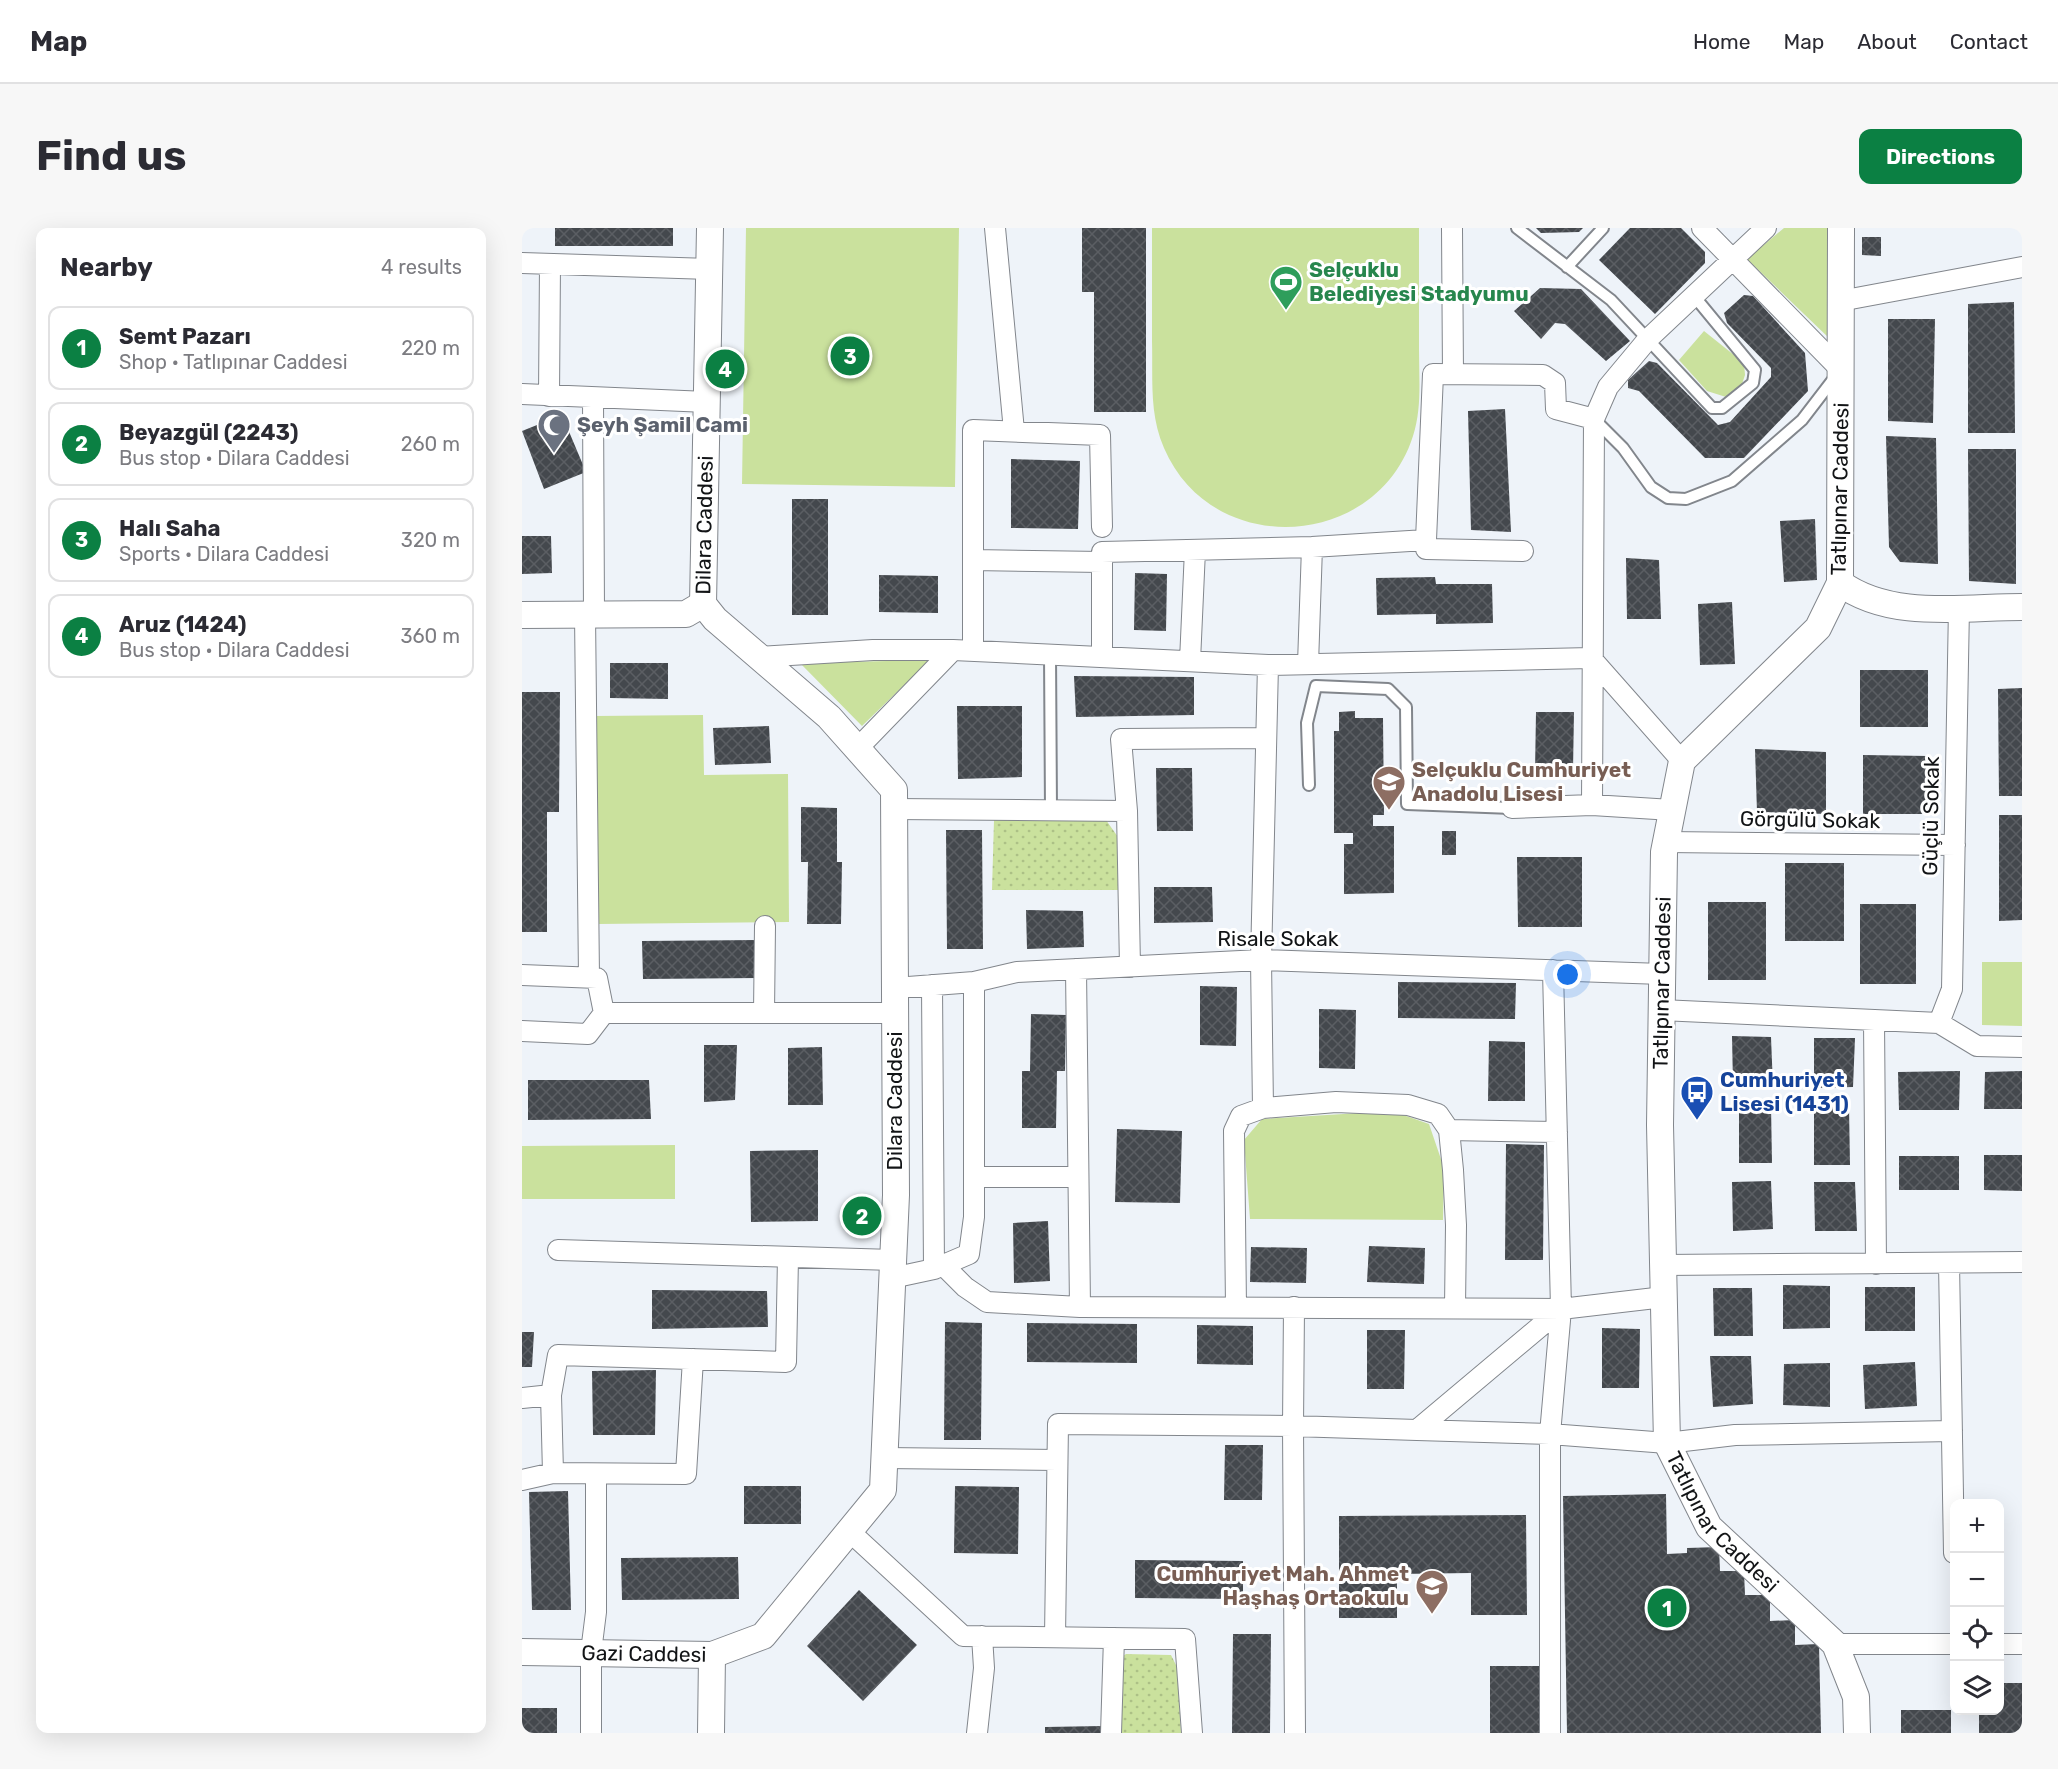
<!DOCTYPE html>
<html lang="en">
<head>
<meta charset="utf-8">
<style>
  :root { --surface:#fff; --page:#f7f7f7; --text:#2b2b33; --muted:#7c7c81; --line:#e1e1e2; --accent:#0b8043 }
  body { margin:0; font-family:Rubik,sans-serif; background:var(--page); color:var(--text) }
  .controls { position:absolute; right:18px; bottom:18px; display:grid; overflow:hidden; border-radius:12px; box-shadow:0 6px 24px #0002 }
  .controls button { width:54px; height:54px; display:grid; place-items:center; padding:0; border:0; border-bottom:2px solid var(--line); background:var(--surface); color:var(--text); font:30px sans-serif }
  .you { position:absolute; left:1046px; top:747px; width:21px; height:21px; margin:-15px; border:4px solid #fff; border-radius:50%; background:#1a73e8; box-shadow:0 0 0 9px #1a73e833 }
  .badge { display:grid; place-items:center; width:39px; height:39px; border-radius:50%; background:var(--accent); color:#fff; font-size:20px; font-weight:700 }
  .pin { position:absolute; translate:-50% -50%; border:3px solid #fff; box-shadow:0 2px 6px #0006 }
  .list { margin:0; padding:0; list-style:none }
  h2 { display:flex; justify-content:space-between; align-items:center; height:78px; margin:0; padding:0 24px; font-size:26px }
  h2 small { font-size:20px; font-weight:400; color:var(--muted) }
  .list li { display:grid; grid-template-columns:39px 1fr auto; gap:18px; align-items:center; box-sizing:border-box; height:84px; margin:0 12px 12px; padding:0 12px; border:2px solid var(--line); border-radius:12px }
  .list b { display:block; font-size:22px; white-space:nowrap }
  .list p { margin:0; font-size:20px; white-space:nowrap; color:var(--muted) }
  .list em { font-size:20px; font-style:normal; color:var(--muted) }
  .icon { flex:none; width:33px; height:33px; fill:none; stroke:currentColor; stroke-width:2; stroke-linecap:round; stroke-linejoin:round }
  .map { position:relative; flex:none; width:1500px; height:1505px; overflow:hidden; border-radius:12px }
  header { display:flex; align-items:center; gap:36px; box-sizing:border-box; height:84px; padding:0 30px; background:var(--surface); border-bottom:2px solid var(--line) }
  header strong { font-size:28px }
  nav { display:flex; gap:33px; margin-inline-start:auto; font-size:21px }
  .intro { display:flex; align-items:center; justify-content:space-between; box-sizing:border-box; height:144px; padding:0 36px }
  h1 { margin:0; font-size:42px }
  .button { padding:15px 27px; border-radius:12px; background:var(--accent); color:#fff; font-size:21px; font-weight:700 }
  main { display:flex; gap:36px; padding:0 36px }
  aside { flex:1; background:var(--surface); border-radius:12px; box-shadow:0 6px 24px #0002 }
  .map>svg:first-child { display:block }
</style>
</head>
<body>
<header>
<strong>Map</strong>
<nav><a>Home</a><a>Map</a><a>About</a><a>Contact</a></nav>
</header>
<div class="intro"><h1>Find us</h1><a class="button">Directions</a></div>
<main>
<aside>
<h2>Nearby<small>4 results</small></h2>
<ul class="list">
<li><span class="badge">1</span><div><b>Semt Pazarı</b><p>Shop · Tatlıpınar Caddesi</p></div><em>220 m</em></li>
<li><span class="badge">2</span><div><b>Beyazgül (2243)</b><p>Bus stop · Dilara Caddesi</p></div><em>260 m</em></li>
<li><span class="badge">3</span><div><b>Halı Saha</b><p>Sports · Dilara Caddesi</p></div><em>320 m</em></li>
<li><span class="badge">4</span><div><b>Aruz (1424)</b><p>Bus stop · Dilara Caddesi</p></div><em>360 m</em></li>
</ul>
</aside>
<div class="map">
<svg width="1500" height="1505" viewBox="0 0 1500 1505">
  <defs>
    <pattern id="park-dots" width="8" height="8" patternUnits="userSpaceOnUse" patternTransform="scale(1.5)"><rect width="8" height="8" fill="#cae19d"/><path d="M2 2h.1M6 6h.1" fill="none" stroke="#acc086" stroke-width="1.8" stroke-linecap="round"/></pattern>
    <pattern id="building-cross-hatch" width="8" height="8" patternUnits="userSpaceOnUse" patternTransform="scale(1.5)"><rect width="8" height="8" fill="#44484d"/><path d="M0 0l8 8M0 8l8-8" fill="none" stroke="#5b5e63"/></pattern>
  </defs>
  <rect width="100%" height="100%" fill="#eef3f9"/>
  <path fill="#cae19d" d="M 224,0 L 437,0 L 433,259 L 220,256 Z
    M 630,0 L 897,0 C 897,41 897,82 897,122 C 897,151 900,180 891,208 C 855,322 690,332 642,220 C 627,186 631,150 630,113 C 630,76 630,38 630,0 Z
    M 1262,0 L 1309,0 L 1308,111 L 1225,31 Z
    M 1182,103 L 1222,135 L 1223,147 L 1218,162 L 1204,169 L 1185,163 L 1157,132 Z
    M 408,432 L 340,498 L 278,435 Z
    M 181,487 L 182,547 L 266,546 L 267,694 L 76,696 L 73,488 Z
    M 1460,734 L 1500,734 L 1500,798 L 1460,797 Z
    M 870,883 L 907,896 L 922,940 L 921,992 L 728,991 L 722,912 L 740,891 Z
    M 153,917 L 153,971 L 0,971 L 0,918 Z"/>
  <path fill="url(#park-dots)" d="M 472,592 L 584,592 L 596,609 L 597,662 L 470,662 Z
    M 604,1426 L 649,1427 L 655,1439 L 659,1505 L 598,1505 L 597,1431 Z"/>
  <path fill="url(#building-cross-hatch)" d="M 33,0 L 151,0 L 151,18 L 33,18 Z
    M 560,0 L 624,0 L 624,184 L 572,184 L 572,64 L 560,64 Z
    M 1014,0 L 1061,0 L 1057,4 L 1019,5 Z
    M 1108,0 L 1159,0 L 1183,24 L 1183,35 L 1133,86 L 1077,32 Z
    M 1340,9 L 1359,9 L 1359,28 L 1340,27 Z
    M 1018,60 L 1059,61 L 1108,113 L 1084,133 L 1043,96 L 1033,95 L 1019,111 L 992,83 Z
    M 1222,67 L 1231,68 L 1283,125 L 1286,163 L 1222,230 L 1183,230 L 1117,163 L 1106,160 L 1106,152 L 1127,133 L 1135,135 L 1196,197 L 1208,194 L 1249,149 L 1249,140 L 1205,95 L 1202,85 Z
    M 1492,74 L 1493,205 L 1446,205 L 1446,76 Z
    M 1366,91 L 1413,91 L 1411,195 L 1366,193 Z
    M 983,181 L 989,304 L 949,302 L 946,183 Z
    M 40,187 L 64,244 L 22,261 L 0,203 Z
    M 1364,208 L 1414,210 L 1416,336 L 1378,334 L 1367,319 Z
    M 1446,221 L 1494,221 L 1494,356 L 1447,353 Z
    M 489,231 L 558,233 L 556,301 L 489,300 Z
    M 270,271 L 306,271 L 306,387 L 270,387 Z
    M 1293,291 L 1295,352 L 1262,354 L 1258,293 Z
    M 0,308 L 29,308 L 30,345 L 0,346 Z
    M 1104,330 L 1137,332 L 1139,391 L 1105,391 Z
    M 613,345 L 645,346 L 644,403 L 612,402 Z
    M 357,347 L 416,348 L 416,385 L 357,384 Z
    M 913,349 L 914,356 L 970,356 L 971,395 L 914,396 L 914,386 L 855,387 L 854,350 Z
    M 1210,374 L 1213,436 L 1178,437 L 1176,376 Z
    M 88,435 L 146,435 L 146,471 L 88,470 Z
    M 1338,442 L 1406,442 L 1406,499 L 1338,499 Z
    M 552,448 L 672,449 L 672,487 L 554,489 Z
    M 1500,460 L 1500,568 L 1477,568 L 1476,461 Z
    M 0,464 L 38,464 L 37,584 L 25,584 L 25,704 L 0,704 Z
    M 435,478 L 500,478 L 500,549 L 436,551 Z
    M 833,483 L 833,490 L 861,490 L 862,587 L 851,587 L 851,598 L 872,598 L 872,665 L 822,666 L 822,616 L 831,616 L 831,605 L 812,605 L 812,503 L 817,503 L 817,484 Z
    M 1014,484 L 1052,484 L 1051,543 L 1013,544 Z
    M 247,498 L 249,535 L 193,537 L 191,500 Z
    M 1233,521 L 1304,524 L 1304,586 L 1235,584 Z
    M 1341,527 L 1406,528 L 1409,586 L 1341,586 Z
    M 634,540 L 670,540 L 671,603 L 635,603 Z
    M 279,579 L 315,580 L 315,634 L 320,634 L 319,696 L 285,696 L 286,634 L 279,634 Z
    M 1477,587 L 1500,587 L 1500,692 L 1477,693 Z
    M 424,602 L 460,602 L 461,721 L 425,721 Z
    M 920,603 L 934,603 L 934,627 L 920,627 Z
    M 995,629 L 1060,629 L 1060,699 L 996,699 Z
    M 1263,635 L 1322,635 L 1322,713 L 1263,713 Z
    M 632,659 L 690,659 L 691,694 L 632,695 Z
    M 1186,674 L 1244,674 L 1244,752 L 1186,752 Z
    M 1338,676 L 1394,676 L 1394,756 L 1338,756 Z
    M 504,682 L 561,683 L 562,719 L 505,721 Z
    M 236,712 L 236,750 L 121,751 L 120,713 Z
    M 876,754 L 994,755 L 993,791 L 876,790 Z
    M 678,758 L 715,759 L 714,818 L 678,817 Z
    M 797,781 L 834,782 L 833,841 L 797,840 Z
    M 509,786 L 544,787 L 543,843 L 535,843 L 534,900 L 500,900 L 500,843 L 508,843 Z
    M 1210,808 L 1249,809 L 1251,859 L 1211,857 Z
    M 1292,810 L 1333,810 L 1331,859 L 1292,860 Z
    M 967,813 L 1003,814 L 1003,873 L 966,873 Z
    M 182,817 L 215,817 L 213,872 L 182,874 Z
    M 300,819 L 301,877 L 266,877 L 266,820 Z
    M 1438,843 L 1437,882 L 1377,882 L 1376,844 Z
    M 1500,843 L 1500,881 L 1462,881 L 1463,844 Z
    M 6,852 L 127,852 L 129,891 L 6,892 Z
    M 1217,876 L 1249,877 L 1250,935 L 1217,935 Z
    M 1292,877 L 1327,878 L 1328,937 L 1292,937 Z
    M 595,901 L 660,903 L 658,975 L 593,974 Z
    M 984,916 L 1022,917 L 1021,1032 L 983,1032 Z
    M 296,922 L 296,993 L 229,994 L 228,923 Z
    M 1462,927 L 1500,927 L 1500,963 L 1462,962 Z
    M 1377,928 L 1437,928 L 1437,962 L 1377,962 Z
    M 1249,953 L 1251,1001 L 1211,1003 L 1210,954 Z
    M 1292,954 L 1333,954 L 1335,1003 L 1293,1003 Z
    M 526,993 L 528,1053 L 492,1055 L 491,995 Z
    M 847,1018 L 903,1020 L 902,1056 L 845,1054 Z
    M 729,1019 L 785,1020 L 784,1055 L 728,1054 Z
    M 1261,1057 L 1308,1058 L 1308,1100 L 1261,1101 Z
    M 1343,1059 L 1393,1059 L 1393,1103 L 1343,1103 Z
    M 1191,1060 L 1230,1060 L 1231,1108 L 1192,1108 Z
    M 130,1062 L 245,1063 L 246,1099 L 130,1101 Z
    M 423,1094 L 460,1095 L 459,1212 L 422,1212 Z
    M 505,1095 L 615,1096 L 615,1135 L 505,1134 Z
    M 675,1097 L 731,1098 L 731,1137 L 675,1136 Z
    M 1080,1100 L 1118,1101 L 1117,1160 L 1080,1160 Z
    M 845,1102 L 883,1102 L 882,1161 L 845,1161 Z
    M 0,1104 L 12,1104 L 10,1139 L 0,1139 Z
    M 1188,1128 L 1229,1128 L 1231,1176 L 1191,1179 Z
    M 1393,1134 L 1395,1178 L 1343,1181 L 1341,1137 Z
    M 1308,1135 L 1308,1179 L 1261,1177 L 1262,1136 Z
    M 134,1142 L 133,1207 L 71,1207 L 70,1143 Z
    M 703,1217 L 741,1217 L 740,1272 L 702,1272 Z
    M 222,1258 L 279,1258 L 279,1296 L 222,1296 Z
    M 433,1258 L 497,1259 L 496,1326 L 432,1325 Z
    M 46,1263 L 49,1382 L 10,1382 L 7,1264 Z
    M 1144,1266 L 1145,1326 L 1165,1325 L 1165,1320 L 1197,1319 L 1198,1343 L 1222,1343 L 1223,1367 L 1248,1367 L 1248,1393 L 1273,1392 L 1273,1417 L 1297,1416 L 1299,1505 L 1045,1505 L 1041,1268 Z
    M 1004,1287 L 1005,1387 L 949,1387 L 949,1345 L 875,1346 L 875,1390 L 817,1390 L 817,1288 Z
    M 216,1329 L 217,1371 L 100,1372 L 99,1330 Z
    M 613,1332 L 721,1333 L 721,1371 L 613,1370 Z
    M 337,1362 L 395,1417 L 341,1473 L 285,1418 Z
    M 711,1406 L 749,1406 L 748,1505 L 710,1505 Z
    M 968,1438 L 1017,1438 L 1017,1505 L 968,1505 Z
    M 1478,1455 L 1500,1455 L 1500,1505 L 1457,1505 L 1457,1482 L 1478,1482 Z
    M 0,1480 L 35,1480 L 35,1505 L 0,1505 Z
    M 1379,1482 L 1429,1482 L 1429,1505 L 1379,1505 Z
    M 580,1498 L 581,1505 L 523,1505 L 523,1499 Z"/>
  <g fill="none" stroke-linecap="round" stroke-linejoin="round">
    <g stroke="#82868c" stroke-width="14">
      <path id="service" d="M 995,0 L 1089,72 L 1190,180 L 1200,180 L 1231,155 L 1233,142 L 1172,68
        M 1045,39 L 1081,0
        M 1072,191 L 1101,220 L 1129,259 L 1146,270 L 1164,271 L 1210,253 L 1280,192 L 1313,149
        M 528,426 L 529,582
        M 787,557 L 785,495 L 794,458 L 866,461 L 884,479 L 885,576 L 990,580"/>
    </g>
    <g stroke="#82868c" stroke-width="22">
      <path id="minor" d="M 473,0 L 492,203
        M 930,0 L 931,146
        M 1180,0 L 1319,142
        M 0,35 L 188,41
        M 1318,73 L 1500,39
        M 0,166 L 185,174
        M 27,168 L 28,36
        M 71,170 L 72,386
        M 904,312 L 911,146 L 1021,147 L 1033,155 L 1034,181 L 1072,191
        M 451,332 L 580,334 L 580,429
        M 580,334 L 580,324 L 790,319 L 904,312 L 904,321 L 1001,323
        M 63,386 L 67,749
        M 451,423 L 451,202 L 578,207 L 580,299
        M 237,429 L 351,422 L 431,422
        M 668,433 L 673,322
        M 786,436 L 790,319
        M 335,521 L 431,422 L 746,437 L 1069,430 L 1160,533
        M 1070,577 L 1072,191 L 1086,159 L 1126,111 L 1244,0
        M 990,580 L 1070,577 L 1150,582
        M 372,581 L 605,583 L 608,739
        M 605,583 L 599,511 L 744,510
        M 1144,614 L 1433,617
        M 554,741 L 558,1079
        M 0,747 L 75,750 L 82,785 L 66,806 L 0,803
        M 410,757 L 412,1041
        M 373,760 L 452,754 L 495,744 L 739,732 L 1140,746
        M 1139,782 L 1417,795 L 1455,818 L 1500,819
        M 82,785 L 373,785
        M 242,785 L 243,698
        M 1352,792 L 1354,1036
        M 1417,795 L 1430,761 L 1437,379
        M 741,880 L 739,732 L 746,437
        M 927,902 L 1035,904
        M 452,949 L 556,949
        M 36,1022 L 371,1032
        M 1427,1035 L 1432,1325
        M 421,1037 L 443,1059 L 465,1074 L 558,1079 L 1039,1081
        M 1141,1037 L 1500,1034
        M 370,1050 L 412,1041 L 447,1026 L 452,989 L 452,754
        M 714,1079 L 712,903 L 719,888 L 741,880 L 814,874 L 886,877 L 916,886 L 927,902 L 931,942 L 934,997 L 933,1080
        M 0,1170 L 29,1167
        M 895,1202 L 1028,1206 L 1145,1215 L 1213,1207 L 1430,1203
        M 363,1230 L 535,1232
        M 31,1245 L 29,1167 L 36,1127 L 264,1134 L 266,1029
        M 0,1252 L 31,1245 L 164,1246 L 171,1131
        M 327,1303 L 441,1408 L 663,1411 L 670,1505
        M 533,1409 L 536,1196 L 771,1198 L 772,1079
        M 1313,1416 L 1432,1416
        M 1478,1416 L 1500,1416
        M 69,1505 L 69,1424 L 74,1384 L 74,1246
        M 455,1505 L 462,1440 L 460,1408
        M 589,1505 L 592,1410
        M 773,1505 L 771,1198 L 895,1202 L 1039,1081 L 1142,1069
        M 1028,1505 L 1028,1206 L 1039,1081 L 1031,742"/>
    </g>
    <g stroke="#82868c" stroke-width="28">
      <g id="tertiary">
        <path id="s1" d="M 1319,0 L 1318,355 L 1296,400 L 1160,533 L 1142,624 L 1138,897 L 1145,1215 L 1187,1299 L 1313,1416 L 1334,1469 L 1335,1505"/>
        <path d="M 1318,355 C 1368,392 1441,379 1500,379"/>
        <path d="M 0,387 L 164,386 L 181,376"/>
        <path id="s2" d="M 0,1424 L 190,1427 L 241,1408 L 361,1262 L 374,967 L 372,562 L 307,489 L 193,391 L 181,376 L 188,0"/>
        <path d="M 189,1505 L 190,1427"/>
      </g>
    </g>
    <use href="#service" stroke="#fff" stroke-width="10"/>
    <use href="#minor" stroke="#fff" stroke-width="20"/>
    <use href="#tertiary" stroke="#fff" stroke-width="26"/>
  </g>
  <defs>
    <g id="stadium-pin" transform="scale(1.725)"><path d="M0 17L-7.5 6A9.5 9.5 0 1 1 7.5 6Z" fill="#2e9e5b" stroke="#fff"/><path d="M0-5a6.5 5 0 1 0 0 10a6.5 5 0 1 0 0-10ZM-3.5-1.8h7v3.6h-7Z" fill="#fff"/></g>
    <g id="mosque-pin" transform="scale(1.725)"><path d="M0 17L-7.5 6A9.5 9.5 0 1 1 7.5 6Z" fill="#6b7280" stroke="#fff"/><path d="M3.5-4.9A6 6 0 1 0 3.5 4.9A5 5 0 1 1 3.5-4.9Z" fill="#fff"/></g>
    <g id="school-pin" transform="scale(1.725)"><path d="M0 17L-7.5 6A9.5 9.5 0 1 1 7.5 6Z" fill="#8d6e63" stroke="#fff"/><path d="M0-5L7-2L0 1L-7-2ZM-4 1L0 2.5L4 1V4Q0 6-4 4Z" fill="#fff"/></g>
    <g id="bus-pin" transform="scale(1.725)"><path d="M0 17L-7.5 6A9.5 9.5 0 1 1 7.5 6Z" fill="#1a4fb4" stroke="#fff"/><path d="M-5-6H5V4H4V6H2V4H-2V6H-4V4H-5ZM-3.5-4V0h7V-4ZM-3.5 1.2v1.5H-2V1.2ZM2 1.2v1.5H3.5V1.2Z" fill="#fff"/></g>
  </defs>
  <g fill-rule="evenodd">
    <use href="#stadium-pin" x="764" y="54"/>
    <use href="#mosque-pin" x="32" y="197"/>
    <use href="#school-pin" x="867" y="554"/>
    <use href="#bus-pin" x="1175" y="864"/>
    <use href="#school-pin" x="910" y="1358"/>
  </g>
  <g text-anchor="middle" stroke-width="6" stroke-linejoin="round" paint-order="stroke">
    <g font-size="21" font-weight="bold" fill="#27864d" stroke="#fff" text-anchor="start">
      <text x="787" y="49">Selçuklu<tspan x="787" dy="24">Belediyesi Stadyumu</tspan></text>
    </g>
    <g font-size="21" font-weight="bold" fill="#5b616d" stroke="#fff" text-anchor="start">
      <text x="55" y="204">Şeyh Şamil Cami</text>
    </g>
    <g font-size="21" fill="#121416" stroke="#fff">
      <text transform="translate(1318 261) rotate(-89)" y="7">Tatlıpınar Caddesi</text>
      <text dy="7" stroke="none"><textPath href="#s2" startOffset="1480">Dilara Caddesi</textPath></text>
      <text transform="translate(1409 588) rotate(-89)" y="7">Güçlü Sokak</text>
      <text transform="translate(1288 592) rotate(1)" y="7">Görgülü Sokak</text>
      <text x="756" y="718">Risale Sokak</text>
      <text transform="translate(1140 755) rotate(-89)" y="7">Tatlıpınar Caddesi</text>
      <text transform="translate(373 873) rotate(-90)" y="7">Dilara Caddesi</text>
      <text dy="7" stroke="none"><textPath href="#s1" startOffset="1377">Tatlıpınar Caddesi</textPath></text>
      <text dy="7" stroke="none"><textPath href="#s2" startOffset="122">Gazi Caddesi</textPath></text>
    </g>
    <g font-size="21" font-weight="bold" fill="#785e54" stroke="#fff" text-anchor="start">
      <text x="890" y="549">Selçuklu Cumhuriyet<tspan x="890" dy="24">Anadolu Lisesi</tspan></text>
      <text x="887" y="1353" text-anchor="end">Cumhuriyet Mah. Ahmet<tspan x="887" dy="24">Haşhaş Ortaokulu</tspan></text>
    </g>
    <g font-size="21" font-weight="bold" fill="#164399" stroke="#fff" text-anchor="start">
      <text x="1198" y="859">Cumhuriyet<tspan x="1198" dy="24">Lisesi (1431)</tspan></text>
    </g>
  </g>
</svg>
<div class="controls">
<button>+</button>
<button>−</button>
<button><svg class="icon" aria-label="locate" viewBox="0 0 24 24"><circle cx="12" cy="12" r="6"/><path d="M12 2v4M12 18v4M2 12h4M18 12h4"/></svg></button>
<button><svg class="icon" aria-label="layers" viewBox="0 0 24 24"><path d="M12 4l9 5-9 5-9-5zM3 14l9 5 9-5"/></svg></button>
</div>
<div class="you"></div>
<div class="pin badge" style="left:1145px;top:1380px">1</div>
<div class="pin badge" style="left:340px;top:988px">2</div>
<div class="pin badge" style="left:328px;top:128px">3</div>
<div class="pin badge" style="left:203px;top:141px">4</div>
</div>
</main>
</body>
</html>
